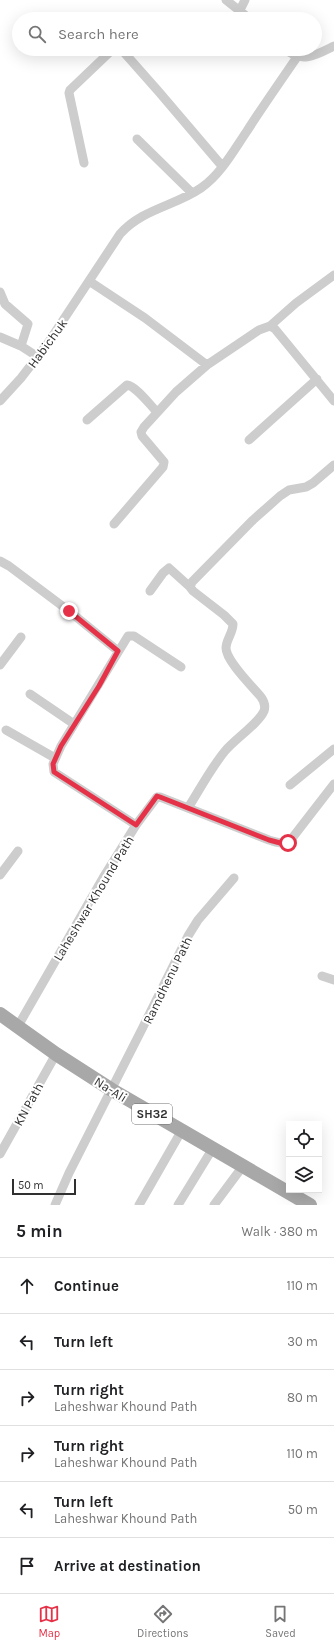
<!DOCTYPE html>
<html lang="en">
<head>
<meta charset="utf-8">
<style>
  :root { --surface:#fff; --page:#f6f6f6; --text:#202124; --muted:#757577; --line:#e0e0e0; --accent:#e63248 }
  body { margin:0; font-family:Karla,sans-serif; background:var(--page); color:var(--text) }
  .controls { position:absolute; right:12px; bottom:12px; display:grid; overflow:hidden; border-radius:0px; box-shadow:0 4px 16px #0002 }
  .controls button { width:36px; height:36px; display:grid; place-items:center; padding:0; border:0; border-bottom:1px solid var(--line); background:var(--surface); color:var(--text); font:20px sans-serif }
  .scale { position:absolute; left:12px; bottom:10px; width:64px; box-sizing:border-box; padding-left:4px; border:2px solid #303030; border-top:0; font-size:11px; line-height:14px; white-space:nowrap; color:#303030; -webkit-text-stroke:3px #fff; paint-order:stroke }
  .stop { position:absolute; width:12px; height:12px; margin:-9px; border:3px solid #e63248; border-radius:50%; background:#fff }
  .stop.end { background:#e63248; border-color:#fff; box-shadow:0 1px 4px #0008 }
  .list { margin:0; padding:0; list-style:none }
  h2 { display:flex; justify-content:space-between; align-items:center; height:52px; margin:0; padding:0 16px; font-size:17px }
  h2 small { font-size:13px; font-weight:400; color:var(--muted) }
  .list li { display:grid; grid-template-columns:26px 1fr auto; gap:12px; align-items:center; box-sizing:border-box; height:56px; padding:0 16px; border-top:1px solid var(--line) }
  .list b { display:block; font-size:15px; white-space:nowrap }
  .list p { margin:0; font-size:13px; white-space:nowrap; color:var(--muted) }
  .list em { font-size:13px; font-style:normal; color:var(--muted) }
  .icon { flex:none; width:22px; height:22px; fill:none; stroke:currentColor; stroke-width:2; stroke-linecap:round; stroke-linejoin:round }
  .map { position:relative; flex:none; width:334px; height:1205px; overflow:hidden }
  .search { position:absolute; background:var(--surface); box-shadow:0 4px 16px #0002; left:12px; right:12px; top:12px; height:44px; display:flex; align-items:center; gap:10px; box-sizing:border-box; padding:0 14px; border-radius:22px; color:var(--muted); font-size:15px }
  .sheet { height:388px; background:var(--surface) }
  nav { display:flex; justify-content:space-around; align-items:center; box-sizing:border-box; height:56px; border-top:1px solid var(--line); background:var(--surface); font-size:11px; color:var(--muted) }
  nav a { display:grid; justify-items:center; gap:2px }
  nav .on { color:var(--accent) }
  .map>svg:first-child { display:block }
</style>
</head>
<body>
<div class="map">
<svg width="334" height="1205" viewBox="0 0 334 1205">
  <rect width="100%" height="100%" fill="#fff"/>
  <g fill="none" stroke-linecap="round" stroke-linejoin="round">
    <path stroke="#cdcdcd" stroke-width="9" d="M 226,0 L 250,19
      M 240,10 L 245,0
      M 121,49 L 159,92 L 222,166
      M 285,49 C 302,64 316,55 334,46
      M 137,139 L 192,193
      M 84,163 L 69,93 L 70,90 L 113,49
      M 89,281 L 145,318 L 207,365
      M 0,292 L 5,304 L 28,324 L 21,346
      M 270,326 L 296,303 L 334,275
      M 0,337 L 21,346 L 38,357
      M 0,401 L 21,378 L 48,343 L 120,234 C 142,209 175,206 201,188 C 221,174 234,150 247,131 C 263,106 280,82 297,57
      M 87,420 L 127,385 C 136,386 150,405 157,412
      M 249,440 L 317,379
      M 114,524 L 163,467 L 164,462 L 142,436 L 141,432 L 144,427 L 176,392 L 207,365 L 259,330 L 270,326 L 275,329 L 334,401
      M 0,561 L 9,566 L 69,611 L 118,651
      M 150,591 L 163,573 L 169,568 L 190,587
      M 0,665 L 21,637
      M 30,694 L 74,724
      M 6,730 L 55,758
      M 290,785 L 334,749
      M 188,808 C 200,789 211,768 225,751 C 235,739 259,723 264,711 C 266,705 264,701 261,697 C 252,686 226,661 226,648 C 226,640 233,633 233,624 L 224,615 L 193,591 L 190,587 L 192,582 L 253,520 L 280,496 L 289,490 L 306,487 L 313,483 L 334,465
      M 136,825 L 54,772 L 53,764 L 61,746 L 128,636 L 134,636 L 181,667
      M 0,875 L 18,851
      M 322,976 L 334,980
      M 18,1026 L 103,878 L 136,825 L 157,797 L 160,797 L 269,840 C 280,843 285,846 293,837 L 334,784
      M 0,1154 L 56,1054
      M 55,1205 L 69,1173 L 142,1029 L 188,936 L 198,920 L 234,878
      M 139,1205 L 182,1130
      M 178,1205 L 213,1148
      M 214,1205 L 243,1166"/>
    <path stroke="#a8a8a8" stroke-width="14" d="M 0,1014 L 56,1054 L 112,1090 L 310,1205"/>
  </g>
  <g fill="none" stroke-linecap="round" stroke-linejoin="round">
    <path stroke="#e63248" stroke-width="5" d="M 69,611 L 118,651 L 99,686 L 61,746 L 53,764 L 54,772 L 136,825 L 157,796 L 160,797 L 269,840 L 284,844 L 288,843"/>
  </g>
  <g text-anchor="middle" stroke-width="4" stroke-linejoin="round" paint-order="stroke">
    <rect fill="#fff" stroke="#6e6e6e" stroke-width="1" x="132" y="1104" width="40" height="20" rx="3"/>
    <g font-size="12" font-weight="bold" fill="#303030">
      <text x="152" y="1118">SH32</text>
    </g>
    <g font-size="13" fill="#303030" stroke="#fff">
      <text transform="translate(47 343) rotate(-54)" y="5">Habichuk</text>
      <text transform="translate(93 898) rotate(-59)" y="5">Laheshwar Khound Path</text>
      <text transform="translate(167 980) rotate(-64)" y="5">Ramdhenu Path</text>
      <text transform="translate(111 1089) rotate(32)" y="5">Na-Ali</text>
      <text transform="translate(28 1104) rotate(-61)" y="5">KN Path</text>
    </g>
  </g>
</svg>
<div class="controls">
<button><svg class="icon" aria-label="locate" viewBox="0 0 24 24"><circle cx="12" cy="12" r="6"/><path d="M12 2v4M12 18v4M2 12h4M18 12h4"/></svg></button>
<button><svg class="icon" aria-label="layers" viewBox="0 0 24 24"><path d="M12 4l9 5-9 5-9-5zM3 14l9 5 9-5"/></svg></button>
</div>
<div class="scale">50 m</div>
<div class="stop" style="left:288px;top:843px"></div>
<div class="stop end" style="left:69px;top:611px"></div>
<div class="search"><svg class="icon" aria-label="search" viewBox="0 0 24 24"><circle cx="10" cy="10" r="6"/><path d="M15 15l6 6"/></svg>Search here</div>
</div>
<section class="sheet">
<h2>5 min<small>Walk · 380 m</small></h2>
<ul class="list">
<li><svg class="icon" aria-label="ahead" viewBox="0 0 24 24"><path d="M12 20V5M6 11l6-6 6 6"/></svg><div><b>Continue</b></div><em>110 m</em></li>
<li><svg class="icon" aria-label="left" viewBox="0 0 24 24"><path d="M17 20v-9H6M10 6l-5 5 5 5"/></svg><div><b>Turn left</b></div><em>30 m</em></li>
<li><svg class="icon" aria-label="right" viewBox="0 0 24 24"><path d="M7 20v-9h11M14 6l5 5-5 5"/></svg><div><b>Turn right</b><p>Laheshwar Khound Path</p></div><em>80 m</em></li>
<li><svg class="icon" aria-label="right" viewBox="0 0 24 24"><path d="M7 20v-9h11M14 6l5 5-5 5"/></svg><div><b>Turn right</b><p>Laheshwar Khound Path</p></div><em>110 m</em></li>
<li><svg class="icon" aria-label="left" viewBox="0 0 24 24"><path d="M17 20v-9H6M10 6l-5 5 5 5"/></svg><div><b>Turn left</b><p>Laheshwar Khound Path</p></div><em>50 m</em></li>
<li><svg class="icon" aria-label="arrive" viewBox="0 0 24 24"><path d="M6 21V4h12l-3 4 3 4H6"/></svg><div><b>Arrive at destination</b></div></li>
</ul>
</section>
<nav>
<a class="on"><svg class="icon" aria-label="map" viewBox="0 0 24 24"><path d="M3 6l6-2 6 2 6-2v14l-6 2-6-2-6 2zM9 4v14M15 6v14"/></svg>Map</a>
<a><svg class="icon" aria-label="directions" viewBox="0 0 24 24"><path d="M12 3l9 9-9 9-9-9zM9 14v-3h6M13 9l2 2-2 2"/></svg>Directions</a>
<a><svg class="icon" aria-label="saved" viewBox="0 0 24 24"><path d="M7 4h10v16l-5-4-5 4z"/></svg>Saved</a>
</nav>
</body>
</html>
